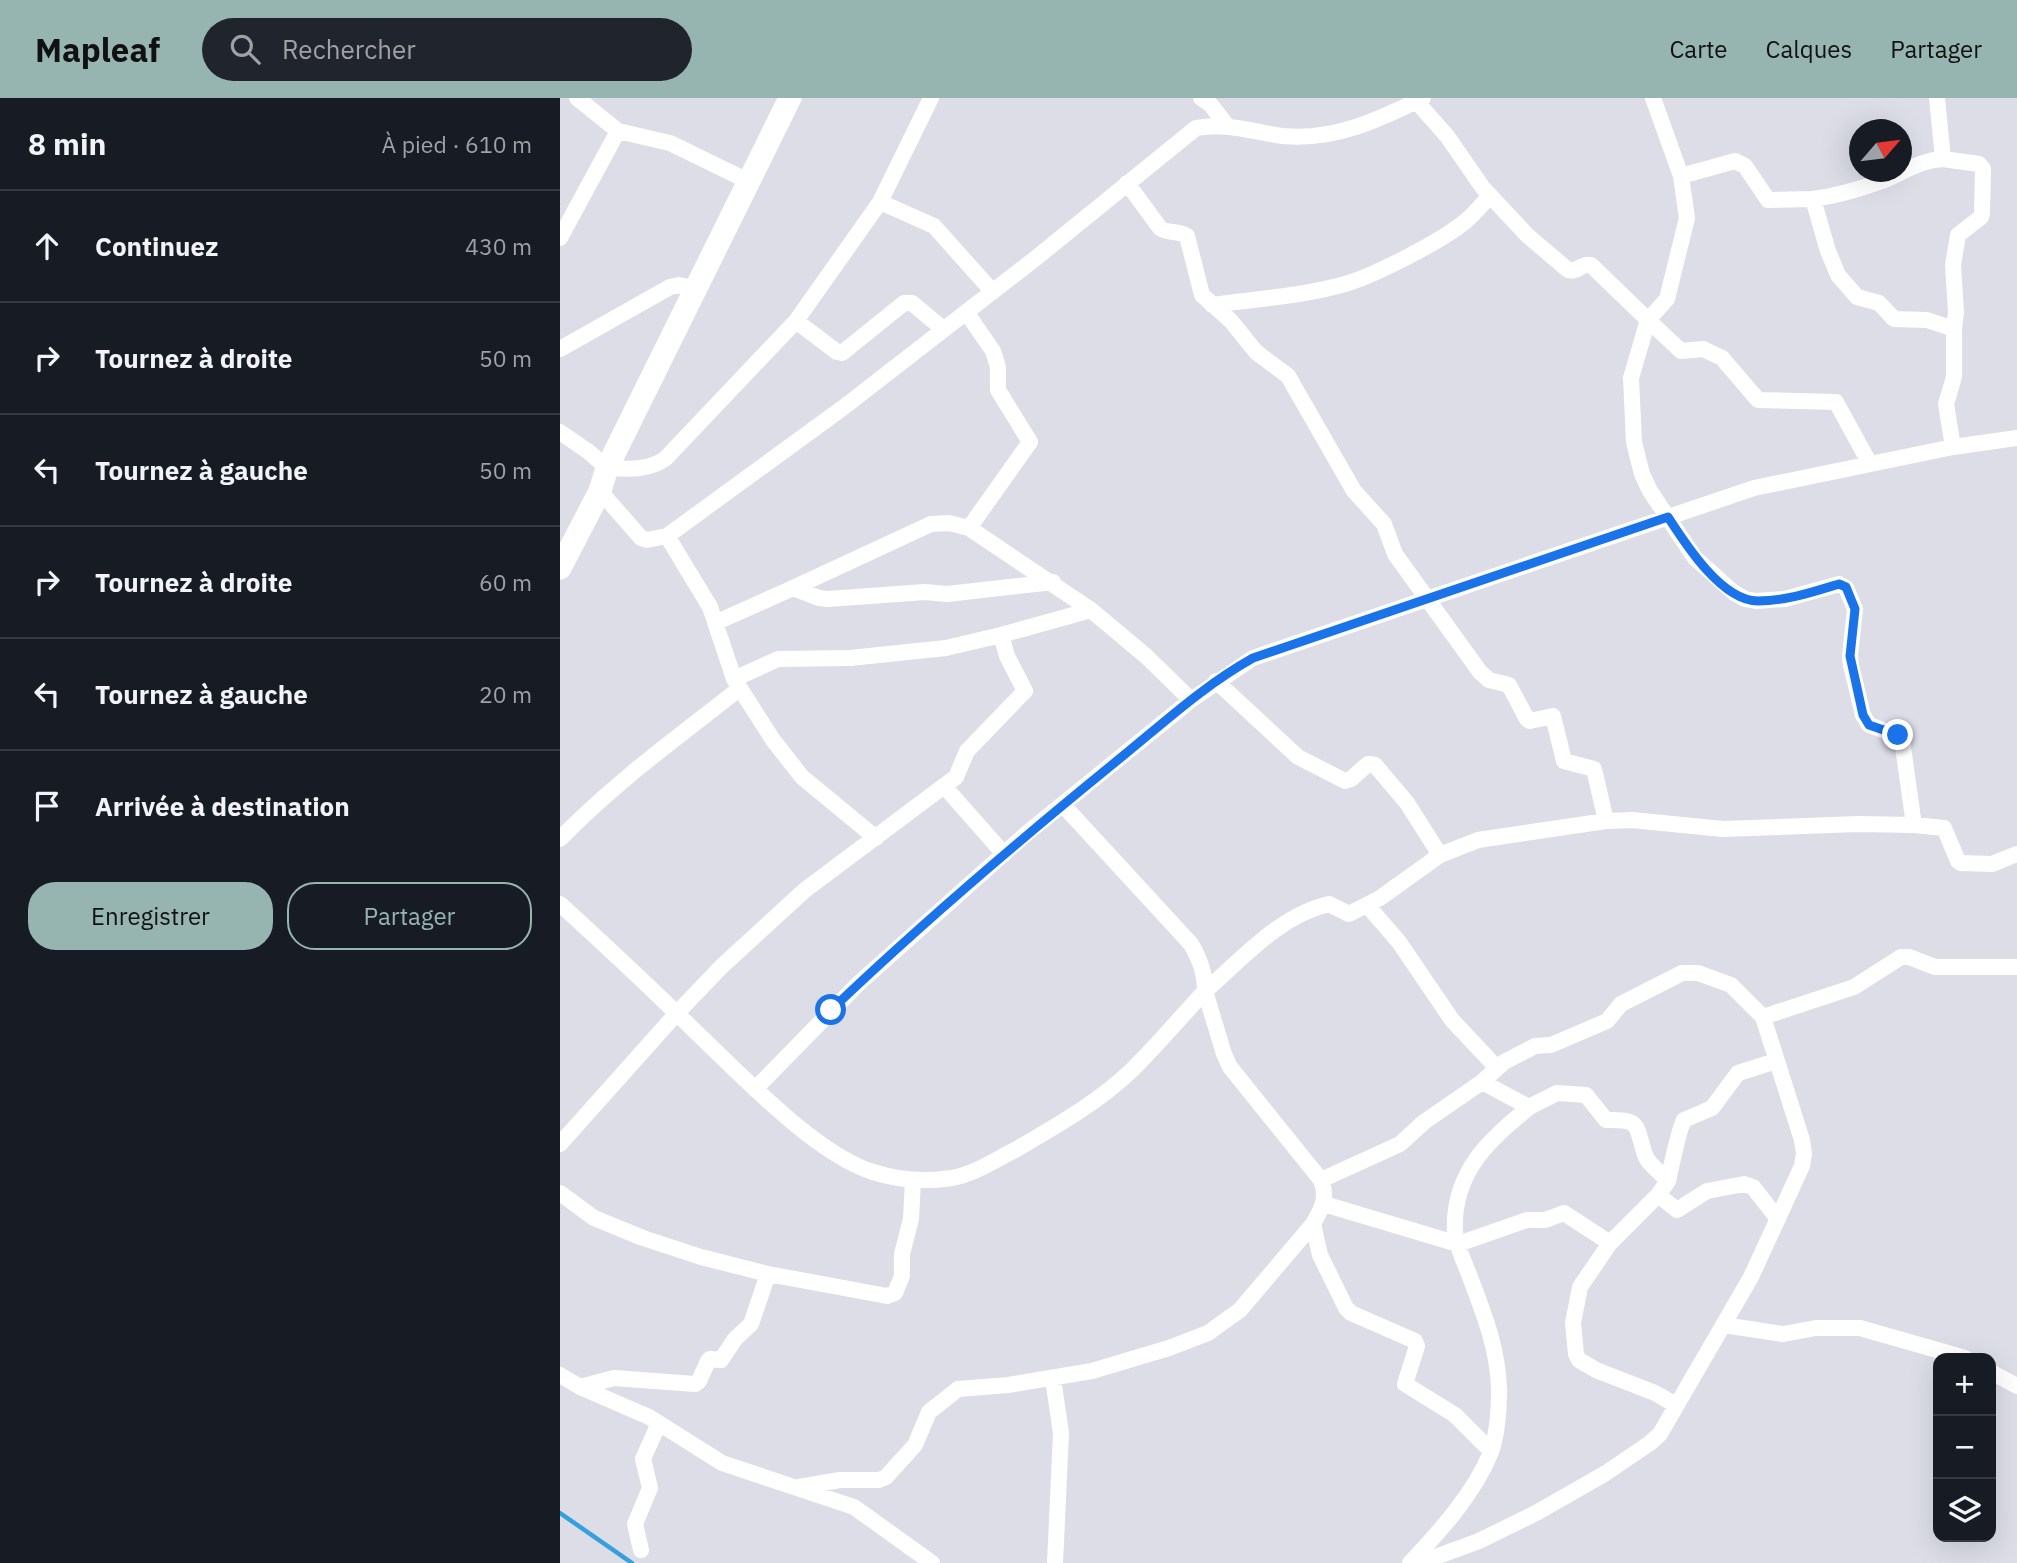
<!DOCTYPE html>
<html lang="fr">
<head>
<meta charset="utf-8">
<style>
  :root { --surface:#171b24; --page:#20242c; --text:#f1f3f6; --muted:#9ea1a6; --line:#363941; --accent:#96b5b1 }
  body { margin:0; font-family:"IBM Plex Sans",sans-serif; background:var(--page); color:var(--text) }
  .controls { position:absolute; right:21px; bottom:21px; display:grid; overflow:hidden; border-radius:14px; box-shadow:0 7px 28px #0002 }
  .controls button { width:63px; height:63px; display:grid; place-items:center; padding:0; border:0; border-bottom:2px solid var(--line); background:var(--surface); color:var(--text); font:35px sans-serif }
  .compass { position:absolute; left:1289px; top:21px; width:63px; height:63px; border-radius:50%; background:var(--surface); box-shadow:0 7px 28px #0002; rotate:62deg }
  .stop { position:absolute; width:21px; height:21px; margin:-16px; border:5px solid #1a73e8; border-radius:50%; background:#fff }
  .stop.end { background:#1a73e8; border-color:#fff; box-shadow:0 2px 7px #0008 }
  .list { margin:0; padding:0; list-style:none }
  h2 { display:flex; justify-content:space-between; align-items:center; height:91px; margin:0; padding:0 28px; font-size:30px }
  h2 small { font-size:23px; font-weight:400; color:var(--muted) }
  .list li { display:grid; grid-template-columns:46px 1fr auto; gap:21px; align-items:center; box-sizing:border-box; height:112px; padding:0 28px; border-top:2px solid var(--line) }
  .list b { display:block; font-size:26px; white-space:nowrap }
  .list em { font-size:23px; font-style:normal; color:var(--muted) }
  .actions { display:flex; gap:14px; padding:21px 28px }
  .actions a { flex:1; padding:16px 0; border:2px solid var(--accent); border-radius:28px; text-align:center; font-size:24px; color:var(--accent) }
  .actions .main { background:var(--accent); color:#111 }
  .icon { flex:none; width:38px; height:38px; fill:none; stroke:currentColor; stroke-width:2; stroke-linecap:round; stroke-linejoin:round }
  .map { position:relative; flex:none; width:1457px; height:1465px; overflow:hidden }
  header { display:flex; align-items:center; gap:42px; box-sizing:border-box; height:98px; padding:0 35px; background:var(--accent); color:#111 }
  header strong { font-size:33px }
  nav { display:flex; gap:38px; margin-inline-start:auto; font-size:24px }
  .search { width:490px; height:63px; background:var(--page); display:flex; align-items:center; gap:18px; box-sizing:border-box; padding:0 24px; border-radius:38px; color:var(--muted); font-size:26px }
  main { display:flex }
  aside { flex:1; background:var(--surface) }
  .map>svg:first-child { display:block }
</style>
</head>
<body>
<header>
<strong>Mapleaf</strong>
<div class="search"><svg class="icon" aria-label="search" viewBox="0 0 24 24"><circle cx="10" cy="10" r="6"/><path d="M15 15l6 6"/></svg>Rechercher</div>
<nav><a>Carte</a><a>Calques</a><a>Partager</a></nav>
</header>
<main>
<aside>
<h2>8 min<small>À pied · 610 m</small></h2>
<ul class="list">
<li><svg class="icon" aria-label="ahead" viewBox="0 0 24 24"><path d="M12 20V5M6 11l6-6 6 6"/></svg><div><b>Continuez</b></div><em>430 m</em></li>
<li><svg class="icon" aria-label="right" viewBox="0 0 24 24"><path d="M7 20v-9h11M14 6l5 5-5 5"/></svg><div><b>Tournez à droite</b></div><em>50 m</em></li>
<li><svg class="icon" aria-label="left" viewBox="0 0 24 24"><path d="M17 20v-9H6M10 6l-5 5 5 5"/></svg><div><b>Tournez à gauche</b></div><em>50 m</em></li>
<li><svg class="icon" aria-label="right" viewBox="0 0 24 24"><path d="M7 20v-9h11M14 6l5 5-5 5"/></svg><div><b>Tournez à droite</b></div><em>60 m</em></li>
<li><svg class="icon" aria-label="left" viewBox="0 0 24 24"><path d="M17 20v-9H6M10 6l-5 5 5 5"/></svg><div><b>Tournez à gauche</b></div><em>20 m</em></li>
<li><svg class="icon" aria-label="arrive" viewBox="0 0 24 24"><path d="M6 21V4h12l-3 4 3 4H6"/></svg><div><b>Arrivée à destination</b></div></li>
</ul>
<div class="actions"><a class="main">Enregistrer</a><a>Partager</a></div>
</aside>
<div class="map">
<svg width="1457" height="1465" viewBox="0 0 1457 1465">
  <rect width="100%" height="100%" fill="#dcdde7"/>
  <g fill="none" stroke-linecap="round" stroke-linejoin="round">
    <path stroke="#34a1dc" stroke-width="4.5" d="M 0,1415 L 72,1465"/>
    <path stroke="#fff" stroke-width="16" d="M 17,0 L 58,33 L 110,45 L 188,83
      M 641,0 L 651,7 L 668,29
      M 1093,0 L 1121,78 L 1127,120 L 1107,201 L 1088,222 L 1121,253 L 1143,251 L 1162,260 L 1198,302 L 1276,304 L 1310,366
      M 1377,0 L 1383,61 C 1361,62 1342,75 1322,83 C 1300,91 1276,98 1253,101 L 1268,153 L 1278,177 L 1297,199 L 1319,205 L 1334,221 L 1367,222 L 1394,231 L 1394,279 L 1386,306 L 1393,349
      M 856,3 L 887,38 L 923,90 L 967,137 L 1008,172 C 1016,175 1022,165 1031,167 L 1088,222 L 1071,280 L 1074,344 L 1082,376 L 1090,393 L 1135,460 L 1173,494 L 1185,501 L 1196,503 L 1225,501 L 1279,486 L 1286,490 L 1295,511 L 1290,558 L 1291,567 L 1303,617 L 1309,627 L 1337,637 L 1342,642 L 1354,727
      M 1383,61 L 1419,66 L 1423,71 L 1422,115 L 1421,119 L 1398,137 L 1393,167 L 1396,214 L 1394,231
      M 1121,78 L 1175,63 L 1185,68 L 1208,102 L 1253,101
      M 567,85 L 600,130 C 607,136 618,132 627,138 L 642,197 L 671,223 L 696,254 L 728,278 L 794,393 L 824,426 L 835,456 L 920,574 L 929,582 L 949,587 L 967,621 L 970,623 L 993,618 L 1004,663 L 1034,671 L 1046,723
      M 320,104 L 374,128 L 432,193
      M 0,140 L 58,33
      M 652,207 C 696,201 743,198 785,186 C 814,178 886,141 908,121 C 916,114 923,105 930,98
      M 406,214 L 433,253 L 438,269 L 438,292 L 470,344 L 409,430
      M 236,223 L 320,104 L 371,0
      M 0,251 L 110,189 L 119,187 L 135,190
      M 0,334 L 29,354 L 47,370 C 68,371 89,373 106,360 L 236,223 L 277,254 L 282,255 L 344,205 L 352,205 L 383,231
      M 40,393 L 81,440 L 87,442 L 107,438 L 284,309 L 476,160 L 636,30 C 665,24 694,34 723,38 C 774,43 818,22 863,0
      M 107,438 L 150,509 L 174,581 L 213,642 L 242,679 L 316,740
      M 233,490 L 371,426 L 389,425 L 409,430 L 531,512 L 587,559 L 631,602
      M 157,524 L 233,490 L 259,500 L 268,501 L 365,494 L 387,496 L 493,484
      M 174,581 L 218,561 L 290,560 L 386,550 L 441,537 L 531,512
      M 656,583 L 738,659 L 785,683 L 791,681 L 808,666 L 815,667 L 847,705 L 880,757 L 918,742 L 1046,723 L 1072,722 L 1163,731 L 1298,726 L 1354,727 L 1384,730 L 1398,763 L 1401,765 L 1432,766 L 1457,756
      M 384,688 L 444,756
      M 0,741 C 54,685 118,639 179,591
      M 880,757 L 820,800 L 789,816 L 769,806 C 720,817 682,861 645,893 L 664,956 L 670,969 L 761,1082 C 768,1100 762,1110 753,1126 L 760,1157 L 786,1210 L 791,1215 L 855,1243 L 857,1248 L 845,1286 L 895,1317 L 931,1353
      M 0,806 C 47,849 93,892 139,937 C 183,979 256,1056 313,1074 C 338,1082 366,1084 392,1080 C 414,1076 435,1062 455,1052 C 496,1028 539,1004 573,971 C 598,946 621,919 645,893 C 645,875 640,862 631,846 L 503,707
      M 807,807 L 839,844 L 892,922 L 937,970
      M 922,984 L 944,964 L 975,948 L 991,947 L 1047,923 L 1061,906 L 1122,875 L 1138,875 L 1171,887 L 1203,919
      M 195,991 L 298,886 L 466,736 L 631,602 L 693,560 L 1194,390 L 1393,349 L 1457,340
      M 0,1046 L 117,915 L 162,868 L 245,792 L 396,679 L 407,653 L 465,593 L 447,558 L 441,537
      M 761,1082 L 840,1046 L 864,1024 L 922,984 L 967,1008 L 971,1008 L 997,995 L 1026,997 L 1046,1022 C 1082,1021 1075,1027 1085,1057 C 1088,1066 1101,1075 1108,1083 L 1098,1097
      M 1108,1083 C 1111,1070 1119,1030 1124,1022 L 1152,1010 L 1178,975 L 1216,963
      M 0,1095 L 34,1120 L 83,1140 L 141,1159 L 208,1176
      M 764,1106 L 898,1146 L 967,1122 L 985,1122 L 1004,1115 L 1050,1145 L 1098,1097 L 1117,1112 L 1147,1093 L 1184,1086 L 1193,1089 L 1218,1121
      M 1050,1145 L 1020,1189 L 1013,1225 L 1016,1256 L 1019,1262 L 1036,1272 L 1095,1295 L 1116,1307
      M 1164,1227 L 1223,1236 L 1256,1230 L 1300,1230 L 1405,1260
      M 1431,1274 L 1457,1288
      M 0,1277 L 20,1289 L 89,1319 L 162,1365 L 294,1409 L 372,1465
      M 493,1281 L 501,1335 L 495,1465
      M 20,1289 L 54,1280 L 135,1286 L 139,1283 L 148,1263 L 150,1261 L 161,1262 L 175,1241 L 191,1226 L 208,1176 L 327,1198 L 335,1195 L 342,1178 L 342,1156 L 351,1121 L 353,1082
      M 239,1389 L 280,1382 L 319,1382 L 326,1379 L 355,1347 L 369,1314 L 398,1291 L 448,1287 L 532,1273 L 609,1250 L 648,1235 L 680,1212 L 753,1126
      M 81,1452 L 75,1426 L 90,1390 L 83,1361 L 99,1325
      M 850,1465 C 880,1433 914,1396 931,1354 C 938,1334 939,1312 939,1291 C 938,1251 924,1216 910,1179 C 905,1165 896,1148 895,1134 C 892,1075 929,1041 971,1008
      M 859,1465 L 919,1443 L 976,1415 L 1046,1375 L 1090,1345 L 1100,1336 L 1191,1179 L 1242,1068 L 1244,1056 L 1242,1042 L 1203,919 L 1294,889 L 1341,859 L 1349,859 L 1375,869 L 1457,869"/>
    <path stroke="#fff" stroke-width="23" d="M 0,470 L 40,393 L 47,370 L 230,0"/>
  </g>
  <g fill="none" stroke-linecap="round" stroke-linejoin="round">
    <path stroke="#1a73e8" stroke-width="9" d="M 271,912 C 361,826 456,745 553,666 C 598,630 641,589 693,560 L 1108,419 C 1126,447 1162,503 1198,503 C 1226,503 1253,494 1279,486 L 1286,489 L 1295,511 L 1290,558 L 1303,617 L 1309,627 L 1338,637"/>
  </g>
</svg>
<div class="controls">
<button>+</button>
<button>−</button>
<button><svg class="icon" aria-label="layers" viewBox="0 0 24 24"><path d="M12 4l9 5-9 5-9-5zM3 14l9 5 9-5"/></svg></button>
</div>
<svg class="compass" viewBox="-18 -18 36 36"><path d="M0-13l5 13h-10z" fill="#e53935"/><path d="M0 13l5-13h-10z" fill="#9ea1a6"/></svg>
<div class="stop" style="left:271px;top:912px"></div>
<div class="stop end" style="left:1338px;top:637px"></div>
</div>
</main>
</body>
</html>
